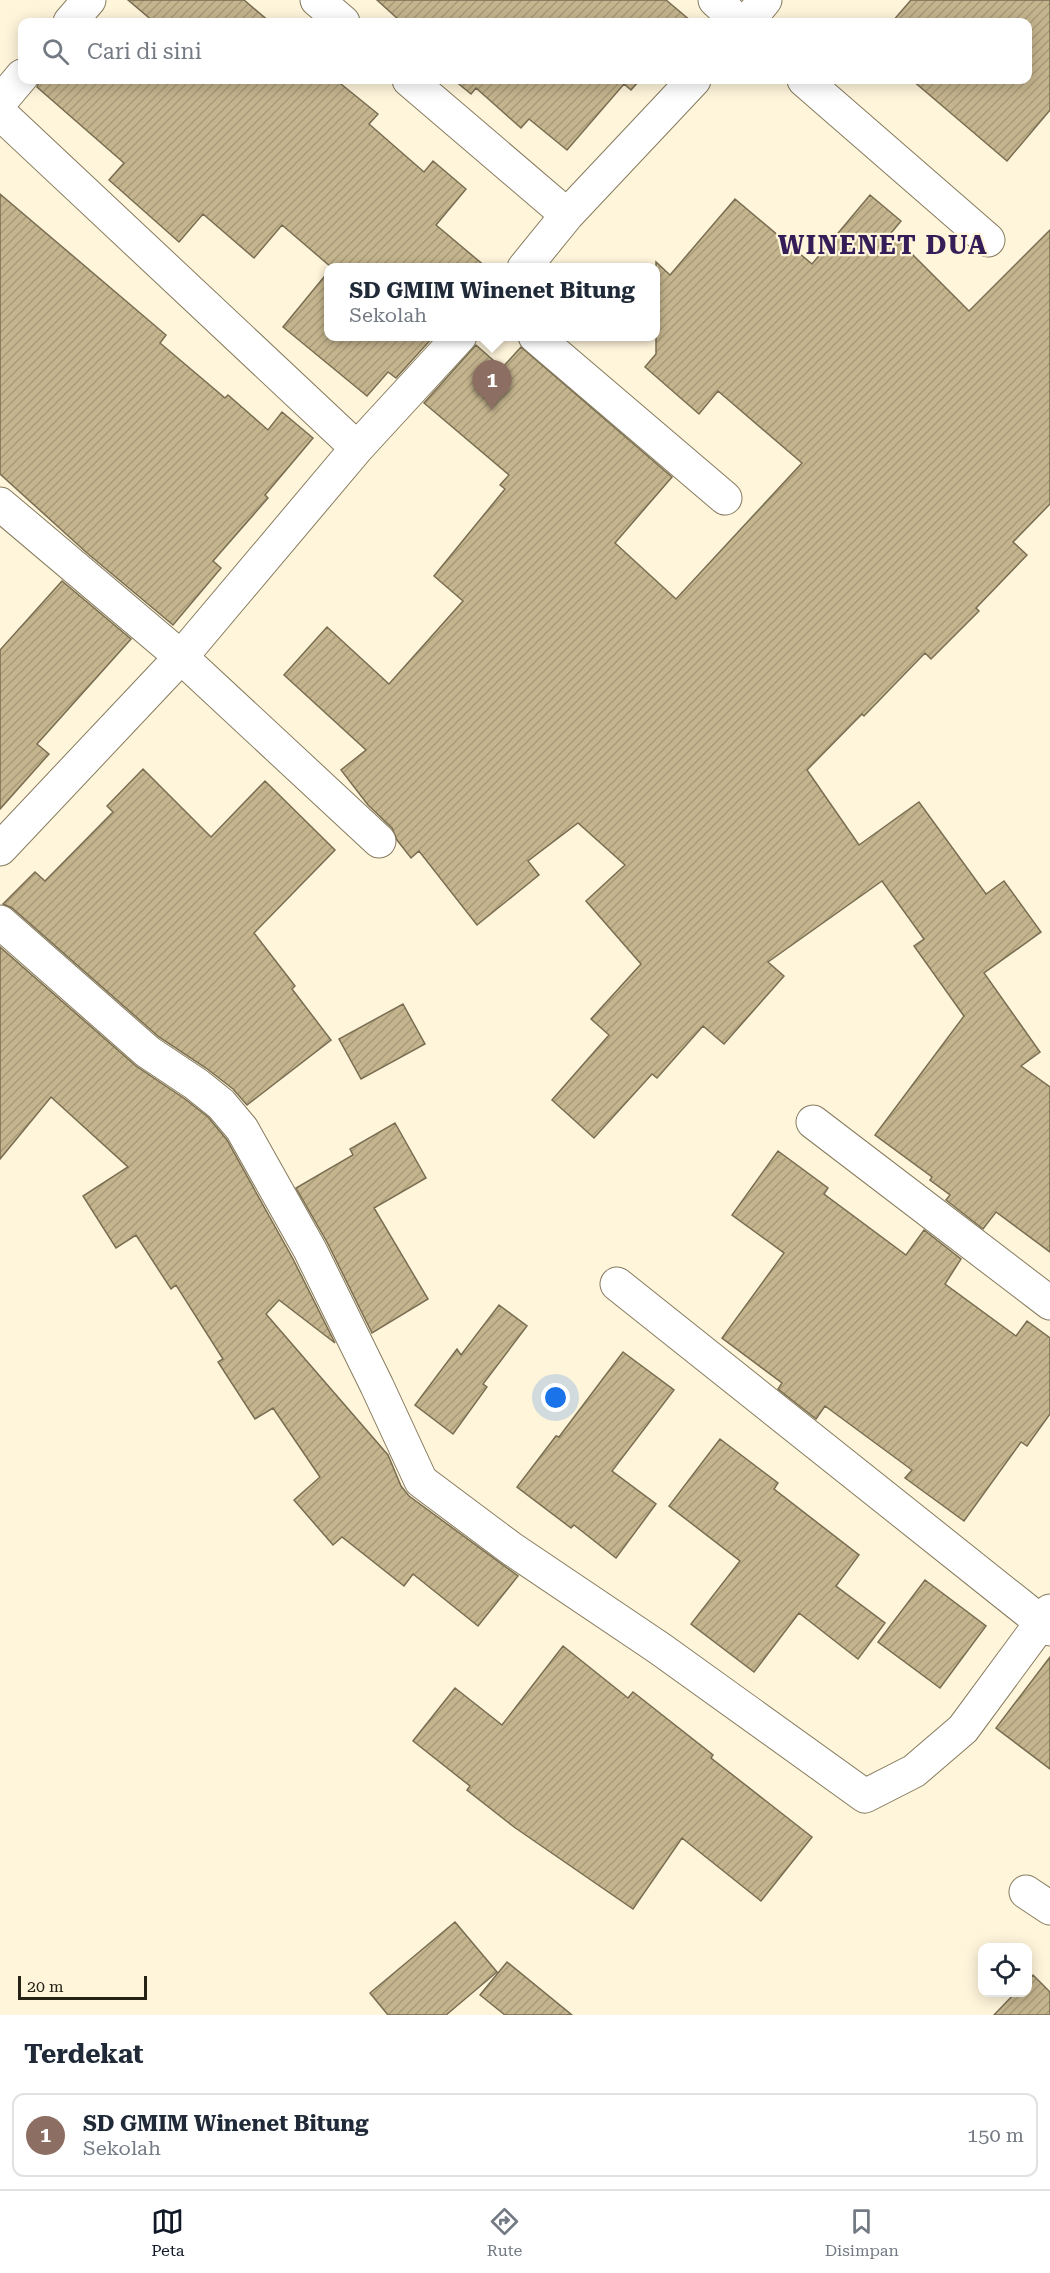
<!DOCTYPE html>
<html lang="id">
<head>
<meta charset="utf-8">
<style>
  :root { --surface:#fff; --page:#f6f6f7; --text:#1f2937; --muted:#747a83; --line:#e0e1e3; --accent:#111827 }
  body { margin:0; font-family:"Roboto Serif",serif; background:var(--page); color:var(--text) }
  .controls { position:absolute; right:18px; bottom:18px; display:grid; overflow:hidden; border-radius:12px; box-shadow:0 3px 15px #0003 }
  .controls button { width:54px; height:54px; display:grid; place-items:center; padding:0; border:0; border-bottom:2px solid var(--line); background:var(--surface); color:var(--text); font:30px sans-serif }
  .scale { position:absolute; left:18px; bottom:15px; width:129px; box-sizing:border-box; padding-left:6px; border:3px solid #252115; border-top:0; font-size:16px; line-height:21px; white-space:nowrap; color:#252115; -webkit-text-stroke:4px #fff5db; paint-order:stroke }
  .you { position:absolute; left:556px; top:1398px; width:21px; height:21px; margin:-15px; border:4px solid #fff; border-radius:50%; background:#1a73e8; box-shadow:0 0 0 9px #1a73e833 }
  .badge { display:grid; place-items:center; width:39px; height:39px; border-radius:50%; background:var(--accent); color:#fff; font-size:20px; font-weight:700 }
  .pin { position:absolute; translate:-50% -50px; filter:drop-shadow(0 2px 3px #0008) }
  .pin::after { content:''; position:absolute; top:32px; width:21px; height:18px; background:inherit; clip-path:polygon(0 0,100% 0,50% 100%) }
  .popup { position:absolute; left:324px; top:263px; width:336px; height:78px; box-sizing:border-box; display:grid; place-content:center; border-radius:12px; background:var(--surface); filter:drop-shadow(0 2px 4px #0005); font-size:20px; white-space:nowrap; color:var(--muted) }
  .popup b { font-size:22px; color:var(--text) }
  .popup::after { content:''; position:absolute; left:50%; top:100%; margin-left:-12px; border:12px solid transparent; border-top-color:var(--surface) }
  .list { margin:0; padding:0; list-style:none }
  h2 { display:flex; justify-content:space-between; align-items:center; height:78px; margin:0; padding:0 24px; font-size:26px }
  h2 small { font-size:20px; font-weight:400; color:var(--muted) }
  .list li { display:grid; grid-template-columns:39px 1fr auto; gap:18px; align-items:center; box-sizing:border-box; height:84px; margin:0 12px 12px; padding:0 12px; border:2px solid var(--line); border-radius:12px }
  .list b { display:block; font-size:22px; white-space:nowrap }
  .list p { margin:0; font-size:20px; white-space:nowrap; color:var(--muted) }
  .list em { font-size:20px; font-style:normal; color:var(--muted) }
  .icon { flex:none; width:33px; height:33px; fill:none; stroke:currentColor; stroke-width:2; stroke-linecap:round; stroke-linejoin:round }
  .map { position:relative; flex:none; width:1050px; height:2015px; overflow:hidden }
  .search { position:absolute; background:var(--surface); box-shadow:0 3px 15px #0003; left:18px; right:18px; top:18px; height:66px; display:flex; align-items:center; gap:15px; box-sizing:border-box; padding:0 21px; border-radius:12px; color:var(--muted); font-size:22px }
  .sheet { height:174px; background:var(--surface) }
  nav { display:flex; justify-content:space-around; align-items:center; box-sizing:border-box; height:84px; border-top:2px solid var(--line); background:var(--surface); font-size:16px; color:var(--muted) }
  nav a { display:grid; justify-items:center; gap:3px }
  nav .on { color:var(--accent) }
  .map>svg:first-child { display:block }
</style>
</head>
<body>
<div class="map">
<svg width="1050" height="2015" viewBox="0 0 1050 2015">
  <defs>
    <pattern id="building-hatch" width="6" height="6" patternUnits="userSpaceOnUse" patternTransform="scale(1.5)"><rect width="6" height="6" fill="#c5b58e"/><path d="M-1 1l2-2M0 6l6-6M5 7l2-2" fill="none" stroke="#a99b7a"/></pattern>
  </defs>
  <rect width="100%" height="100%" fill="#fff5db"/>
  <path fill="url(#building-hatch)" stroke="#796e52" stroke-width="1.5" d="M 128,0 L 244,0 L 270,22 L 154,22 Z
    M 377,0 L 666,0 L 691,21 L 689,22 L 397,22 L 399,20 Z
    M 911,0 L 1050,0 L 1050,110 L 1007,161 L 912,80 L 1028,80 L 1028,22 L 892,22 Z
    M 40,80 L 336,80 L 378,114 L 369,124 L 424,172 L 433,161 L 466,189 L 436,225 L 486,267 L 331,267 L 282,225 L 254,258 L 203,214 L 179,242 L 109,180 L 124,163 L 37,87 Z
    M 454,80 L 640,80 L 631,90 L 624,84 L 567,150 L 529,119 L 521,128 L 476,88 L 471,94 Z
    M 0,194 L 166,335 L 160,343 L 225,398 L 228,395 L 268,430 L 282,412 L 313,438 L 265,495 L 268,498 L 213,561 L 221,568 L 173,625 L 87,553 L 0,474 Z
    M 870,195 L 901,221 L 891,233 L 969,311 L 1050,230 L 1050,504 L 1013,542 L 1027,555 L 976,608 L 979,611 L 931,659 L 925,653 L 864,716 L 862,714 L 807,770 L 859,845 L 919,802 L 986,894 L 1004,881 L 1041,932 L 984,973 L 1040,1052 L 1021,1066 L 1050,1087 L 1050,1252 L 996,1212 L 983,1229 L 946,1200 L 950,1195 L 930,1180 L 932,1177 L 875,1135 L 964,1016 L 914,946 L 924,939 L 882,881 L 768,962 L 784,976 L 724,1044 L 703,1026 L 657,1078 L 652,1074 L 594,1138 L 552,1100 L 609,1035 L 591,1019 L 641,964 L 586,901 L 625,865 L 578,823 L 528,861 L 539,875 L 477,925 L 419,851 L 411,858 L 397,840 L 392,828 L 368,805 L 341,770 L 366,750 L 284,675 L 327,627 L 389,684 L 463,601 L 434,576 L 505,489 L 500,485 L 509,475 L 424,403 L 476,345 L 502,368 L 521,347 L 672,477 L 615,543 L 676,599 L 802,463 L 718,391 L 699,414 L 645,367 L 656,354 L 656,262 L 670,275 L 735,199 L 812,264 Z
    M 328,272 L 328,336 L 434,336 L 396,378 L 388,372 L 367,396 L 283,327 Z
    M 62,581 L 131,639 L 37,744 L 49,754 L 0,809 L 0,650 Z
    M 143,769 L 211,837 L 265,781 L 335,850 L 254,933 L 295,986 L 292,989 L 331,1040 L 247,1105 L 233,1089 L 206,1068 L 159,1037 L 12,908 L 3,904 L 35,872 L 45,881 L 113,812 L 107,806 Z
    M 0,947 L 136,1066 L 185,1099 L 208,1117 L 227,1140 L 293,1259 L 335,1343 L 279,1300 L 266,1314 L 388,1455 L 401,1486 L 409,1496 L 518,1576 L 478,1626 L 413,1574 L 404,1586 L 342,1537 L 333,1545 L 294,1500 L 320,1477 L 273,1408 L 255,1419 L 218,1362 L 223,1359 L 176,1285 L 171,1289 L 136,1235 L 116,1248 L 83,1196 L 128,1167 L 51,1097 L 0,1159 Z
    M 403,1004 L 425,1044 L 361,1079 L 339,1039 Z
    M 395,1123 L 426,1178 L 374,1208 L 428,1299 L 372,1333 L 327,1242 L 296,1188 L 353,1155 L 350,1149 Z
    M 778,1151 L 828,1188 L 824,1194 L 906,1255 L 924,1230 L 961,1259 L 945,1284 L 1016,1336 L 1027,1321 L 1050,1338 L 1050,1414 L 1027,1446 L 1021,1442 L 964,1521 L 905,1478 L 912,1470 L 825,1406 L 816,1419 L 778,1389 L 782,1383 L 722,1338 L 784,1253 L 732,1215 Z
    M 499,1305 L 527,1326 L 483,1384 L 487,1387 L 453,1434 L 415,1405 L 457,1349 L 461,1355 Z
    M 623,1352 L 674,1390 L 612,1471 L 656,1504 L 616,1558 L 574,1525 L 571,1528 L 517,1487 L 556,1436 L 559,1437 Z
    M 720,1439 L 778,1483 L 774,1489 L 859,1555 L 836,1586 L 885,1623 L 858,1659 L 799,1613 L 754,1672 L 691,1624 L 740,1561 L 669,1506 Z
    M 925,1580 L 986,1626 L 940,1688 L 878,1642 Z
    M 563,1646 L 628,1698 L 633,1692 L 713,1755 L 711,1758 L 812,1837 L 761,1901 L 682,1838 L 633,1909 L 514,1827 L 467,1790 L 470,1786 L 413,1741 L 455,1688 L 502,1725 Z
    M 1050,1657 L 1050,1769 L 996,1728 Z
    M 455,1922 L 497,1972 L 446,2015 L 388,2015 L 370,1993 Z
    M 507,1962 L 572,2015 L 505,2015 L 480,1995 Z
    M 1033,1975 L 1050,1992 L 1050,2015 L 994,2015 L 1016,1992 L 1028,1992 L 1028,1981 Z"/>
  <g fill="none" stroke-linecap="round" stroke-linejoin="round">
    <g stroke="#867b5e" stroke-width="35">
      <path id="street" d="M 317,0 L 343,22
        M 715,0 L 739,22
        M 747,22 L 765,0
        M 409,80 L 567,215
        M 804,80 L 988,240
        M 0,113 L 357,448
        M 524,268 L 567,215 L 694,80
        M 535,336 L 725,498
        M 0,504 L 181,657 L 379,841
        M 0,849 L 181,657 L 357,448 L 460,336
        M 0,922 L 148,1052 L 196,1084 L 221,1104 L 242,1129 L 310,1250 L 377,1386 L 421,1481 L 512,1549 L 659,1648 L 865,1796 L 914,1771 L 963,1729 L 1050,1611
        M 813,1122 L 1050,1303
        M 617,1284 L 1050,1629
        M 1026,1892 L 1050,1908"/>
    </g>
    <g stroke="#867b5e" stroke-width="35">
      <path id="secondary" d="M 70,22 L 89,0
        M 0,102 L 22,76"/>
    </g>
    <use href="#street" stroke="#fff" stroke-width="33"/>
    <use href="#secondary" stroke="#fff" stroke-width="33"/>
  </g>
  <g text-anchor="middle" stroke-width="4.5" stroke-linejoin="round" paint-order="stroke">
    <g font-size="26" font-weight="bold" letter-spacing="1.5" fill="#351e58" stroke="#fff5db">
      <text x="883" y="254">WINENET DUA</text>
    </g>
  </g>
</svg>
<div class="controls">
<button><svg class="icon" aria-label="locate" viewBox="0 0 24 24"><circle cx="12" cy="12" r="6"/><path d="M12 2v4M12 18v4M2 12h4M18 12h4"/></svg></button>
</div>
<div class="scale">20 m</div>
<div class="you"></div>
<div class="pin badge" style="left:492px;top:410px;background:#8d6e63">1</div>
<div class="popup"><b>SD GMIM Winenet Bitung</b>Sekolah</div>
<div class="search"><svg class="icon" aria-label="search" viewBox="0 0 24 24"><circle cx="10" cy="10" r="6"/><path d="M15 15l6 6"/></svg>Cari di sini</div>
</div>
<section class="sheet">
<h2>Terdekat<small></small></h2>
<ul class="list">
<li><span class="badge" style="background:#8d6e63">1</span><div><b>SD GMIM Winenet Bitung</b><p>Sekolah</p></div><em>150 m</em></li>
</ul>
</section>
<nav>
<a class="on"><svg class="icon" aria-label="map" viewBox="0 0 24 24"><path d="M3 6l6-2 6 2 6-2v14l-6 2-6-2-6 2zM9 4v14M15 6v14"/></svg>Peta</a>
<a><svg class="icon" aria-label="directions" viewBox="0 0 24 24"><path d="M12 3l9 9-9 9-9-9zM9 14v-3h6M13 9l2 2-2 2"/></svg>Rute</a>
<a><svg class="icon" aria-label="saved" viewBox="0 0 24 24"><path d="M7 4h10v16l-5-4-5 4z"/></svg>Disimpan</a>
</nav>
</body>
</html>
